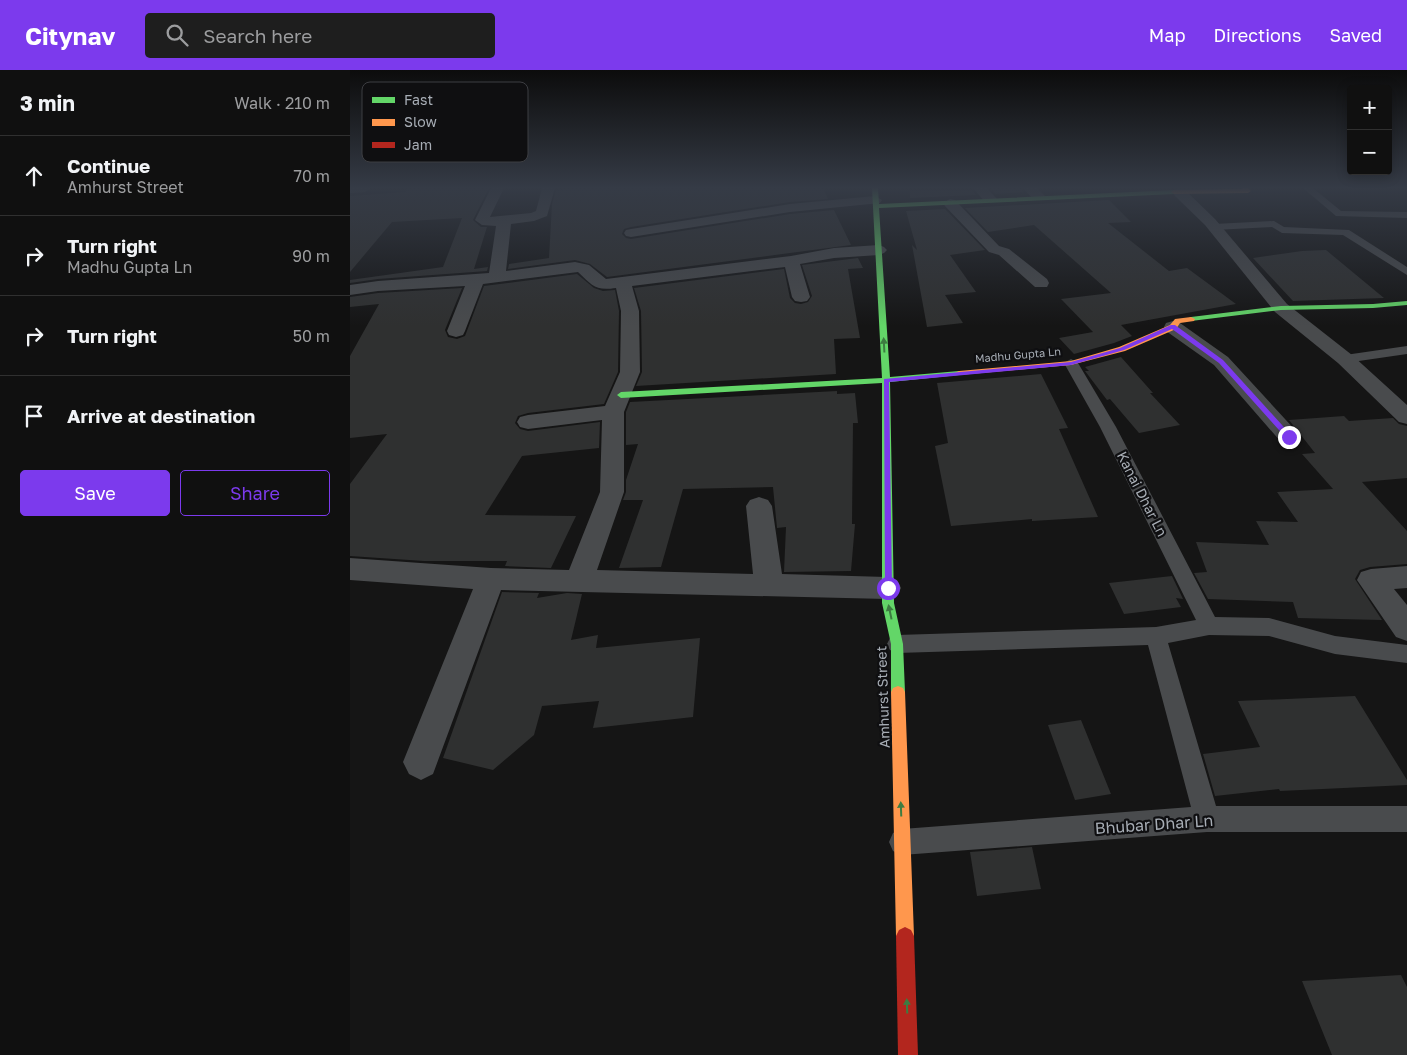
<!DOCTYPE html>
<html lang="en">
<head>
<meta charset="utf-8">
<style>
  :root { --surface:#101010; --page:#1e1e1e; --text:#f1f3f6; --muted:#9c9d9f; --line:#303030; --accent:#7c3aed }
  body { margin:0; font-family:"Golos Text",sans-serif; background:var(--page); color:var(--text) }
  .controls { position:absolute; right:15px; top:15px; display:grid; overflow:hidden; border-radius:5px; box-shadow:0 2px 12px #0003 }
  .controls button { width:45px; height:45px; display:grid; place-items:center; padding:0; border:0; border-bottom:1px solid var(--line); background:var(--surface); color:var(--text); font:25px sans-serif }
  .stop { position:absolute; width:15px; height:15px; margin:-11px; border:4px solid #7c3aed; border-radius:50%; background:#fff }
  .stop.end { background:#7c3aed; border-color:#fff; box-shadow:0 1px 5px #0008 }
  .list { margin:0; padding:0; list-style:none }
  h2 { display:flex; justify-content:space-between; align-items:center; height:65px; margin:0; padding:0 20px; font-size:21px }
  h2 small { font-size:16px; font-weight:400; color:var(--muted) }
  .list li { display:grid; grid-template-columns:32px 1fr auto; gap:15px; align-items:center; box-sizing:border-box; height:80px; padding:0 20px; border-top:1px solid var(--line) }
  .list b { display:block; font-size:19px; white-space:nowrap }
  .list p { margin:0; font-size:16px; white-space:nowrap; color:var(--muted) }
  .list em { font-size:16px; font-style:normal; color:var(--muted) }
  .actions { display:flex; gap:10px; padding:15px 20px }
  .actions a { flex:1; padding:11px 0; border:1px solid var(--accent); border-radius:5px; text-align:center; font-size:18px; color:var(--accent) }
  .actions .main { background:var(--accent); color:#fff }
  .icon { flex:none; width:28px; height:28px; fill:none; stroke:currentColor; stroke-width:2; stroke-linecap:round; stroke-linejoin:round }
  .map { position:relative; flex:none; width:1057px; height:985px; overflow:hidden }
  header { display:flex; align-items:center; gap:30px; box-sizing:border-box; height:70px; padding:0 25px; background:var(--accent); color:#fff }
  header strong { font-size:24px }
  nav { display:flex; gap:28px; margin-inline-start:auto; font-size:18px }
  .search { width:350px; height:45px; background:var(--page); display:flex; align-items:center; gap:12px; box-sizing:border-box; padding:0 18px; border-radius:5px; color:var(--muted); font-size:19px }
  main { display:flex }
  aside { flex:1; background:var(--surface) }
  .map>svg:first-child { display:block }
</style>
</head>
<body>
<header>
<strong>Citynav</strong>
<div class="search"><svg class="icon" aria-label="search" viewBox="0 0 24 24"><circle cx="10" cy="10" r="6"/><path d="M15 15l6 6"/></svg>Search here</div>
<nav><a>Map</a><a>Directions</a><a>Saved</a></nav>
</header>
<main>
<aside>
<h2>3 min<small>Walk · 210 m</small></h2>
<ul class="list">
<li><svg class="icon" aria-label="ahead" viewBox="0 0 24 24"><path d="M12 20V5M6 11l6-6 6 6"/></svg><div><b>Continue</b><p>Amhurst Street</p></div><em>70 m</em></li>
<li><svg class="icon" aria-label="right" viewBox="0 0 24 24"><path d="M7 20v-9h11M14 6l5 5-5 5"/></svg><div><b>Turn right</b><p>Madhu Gupta Ln</p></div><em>90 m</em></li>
<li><svg class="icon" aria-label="right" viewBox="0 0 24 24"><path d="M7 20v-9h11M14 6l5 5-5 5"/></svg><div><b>Turn right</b></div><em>50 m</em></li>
<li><svg class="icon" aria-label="arrive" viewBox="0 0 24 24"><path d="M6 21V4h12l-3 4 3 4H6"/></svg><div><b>Arrive at destination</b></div></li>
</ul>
<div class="actions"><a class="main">Save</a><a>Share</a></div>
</aside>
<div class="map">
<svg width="1057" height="985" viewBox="0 0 1057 985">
  <rect width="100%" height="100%" fill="#151515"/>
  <path fill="#2f3030" d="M 67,118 L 139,118 L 123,150 L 131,157 L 137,157 L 124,199 L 138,197 L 137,201 L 28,209 L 0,213 L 0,210 L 93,197 L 112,148 L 42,152 L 0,202 L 0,126 L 55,122 L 57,119 Z
    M 231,118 L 473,118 L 478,129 L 440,132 L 281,157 L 274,159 L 272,164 L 276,168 L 281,169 L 440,144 L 484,140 L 501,175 L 257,207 L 240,194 L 225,190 L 158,199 L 159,194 L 199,188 L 202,134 L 206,120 Z
    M 640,118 L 671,118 L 674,122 L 645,124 Z
    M 560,120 L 622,120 L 626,125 L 560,128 Z
    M 759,130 L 781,152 L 758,153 L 819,201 L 837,198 L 886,234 L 771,255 L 782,266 L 764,273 L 724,284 L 709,268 L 743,262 L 711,229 L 761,223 L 684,155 L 638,162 L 615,138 Z
    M 595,139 L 635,180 L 600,185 L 626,222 L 595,225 L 613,253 L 577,257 L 562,175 L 567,180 L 556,141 Z
    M 976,180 L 1034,228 L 943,231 L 903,188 L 952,181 Z
    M 508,188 L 513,198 L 498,199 L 510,268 L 484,269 L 486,304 L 286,316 L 292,302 L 291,241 L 284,218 L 434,199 L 440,228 L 445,233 L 451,234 L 458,232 L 462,226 L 452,195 Z
    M 227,204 L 244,218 L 253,221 L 265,220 L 269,241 L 268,302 L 254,334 L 178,343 L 168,346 L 165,353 L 170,359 L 178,361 L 250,352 L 249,378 L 172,386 L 135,445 L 226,446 L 201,498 L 155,496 L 157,491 L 74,491 L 0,486 L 0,414 L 37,364 L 0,368 L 0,286 L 29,234 L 0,237 L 0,227 L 28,223 L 112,218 L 95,260 L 98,267 L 107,269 L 115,266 L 134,216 Z
    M 771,287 L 803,323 L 800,323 L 830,355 L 789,363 L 760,329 L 757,330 L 735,301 L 739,301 L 735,297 Z
    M 691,304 L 718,358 L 709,359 L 748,447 L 682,451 L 682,449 L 601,456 L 585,376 L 598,373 L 587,313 Z
    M 487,321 L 487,324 L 505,323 L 508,353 L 503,353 L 502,454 L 505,454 L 501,501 L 434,502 L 436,457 L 427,458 L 423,417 L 333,419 L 311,497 L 269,498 L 293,430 L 273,430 L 276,422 L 276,410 L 288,374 L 276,375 L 276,342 L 280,332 Z
    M 994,346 L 999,351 L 1043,348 L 1049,354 L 1057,356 L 1057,408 L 1012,412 L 1057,461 L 1057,494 L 1020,497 L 1010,500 L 1005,509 L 1032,550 L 948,548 L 943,532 L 858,529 L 844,503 L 857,502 L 846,472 L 919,475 L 906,451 L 948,452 L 927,422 L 983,419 L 952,384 L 965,383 L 939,350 Z
    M 822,506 L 833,529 L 826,528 L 831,537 L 774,544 L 759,513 Z
    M 152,522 L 189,523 L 187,528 L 217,523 L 232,524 L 221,570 L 248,565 L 246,578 L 350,568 L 343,647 L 243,658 L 249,631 L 192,636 L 184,665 L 143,700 L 93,688 Z
    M 1005,626 L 1057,710 L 1057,715 L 930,721 L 929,719 L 865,726 L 853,684 L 910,677 L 888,631 Z
    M 731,650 L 761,724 L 725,730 L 698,655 Z
    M 682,777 L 691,819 L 627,826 L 620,782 Z
    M 1051,905 L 1057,917 L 1057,985 L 982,985 L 952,911 Z"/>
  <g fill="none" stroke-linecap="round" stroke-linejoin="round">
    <path fill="#494b4d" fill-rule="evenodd" d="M 953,118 L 963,118 L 991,141 L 1057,142 L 1057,148 L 986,146 Z
      M 924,151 L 934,157 L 999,160 L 1057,197 L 1057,205 L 993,165 L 932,163 L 922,157 L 864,160 L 859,157 L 864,154 Z
      M 1057,276 L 1057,284 L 995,293 L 988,289 L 995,285 Z
      M 721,289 L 728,293 L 766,357 L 865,547 L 919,548 L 985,566 L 1057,575 L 1057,593 L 985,584 L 919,566 L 859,565 L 818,573 L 866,736 L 1057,736 L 1057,762 L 857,762 L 552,785 L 543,781 L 539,772 L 543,763 L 552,759 L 841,737 L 798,575 L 547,583 L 540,580 L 537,574 L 540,568 L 547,565 L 806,557 L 846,550 L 750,357 L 714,293 Z"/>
    <path fill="#494b4d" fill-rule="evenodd" d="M 0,118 L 21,118 L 15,122 L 0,123 Z
      M 141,118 L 154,118 L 140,147 L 181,143 L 186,141 L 192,118 L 205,118 L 197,146 L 184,151 L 161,154 L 156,201 L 225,192 L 239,195 L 256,209 L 441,186 L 484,178 L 529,175 L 534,177 L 537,180 L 534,183 L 529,185 L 484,188 L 450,194 L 460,227 L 457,231 L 451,232 L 445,231 L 442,227 L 435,197 L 282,216 L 289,241 L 290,302 L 274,342 L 274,422 L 247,500 L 403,504 L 396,436 L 400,430 L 409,427 L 418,430 L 422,436 L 432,504 L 537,507 L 547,510 L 551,518 L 547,526 L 537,529 L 151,520 L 83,704 L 71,710 L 59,704 L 53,692 L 123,519 L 0,510 L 0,488 L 141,498 L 219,500 L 250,422 L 252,350 L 178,359 L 170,357 L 167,352 L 170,347 L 178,345 L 255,336 L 270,302 L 271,241 L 266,218 C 245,221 243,216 228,202 L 133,214 L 115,261 L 113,265 L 106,267 L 99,265 L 97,261 L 115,216 L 28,221 L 0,225 L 0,215 L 28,211 L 139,203 L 146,156 L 132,155 L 125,150 Z
      M 623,118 L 637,118 L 647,129 L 645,132 L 635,132 Z
      M 673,118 L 687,118 L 696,127 L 694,130 L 684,130 Z
      M 830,119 L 835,120 L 865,149 L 937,234 L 1002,285 L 1057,335 L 1057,354 L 1049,352 L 988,293 L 925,242 L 855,155 L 825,126 L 823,123 L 825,120 Z
      M 525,126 L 532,130 L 530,133 L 440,142 L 281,167 L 276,166 L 274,163 L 276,160 L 281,159 L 440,134 Z
      M 600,129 L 605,130 L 649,176 L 659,179 L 697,209 L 699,213 L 697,217 L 685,217 L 649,185 L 639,182 L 595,136 L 593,133 Z
      M 823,251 L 830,253 L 878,287 L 947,362 L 950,367 L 947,372 L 939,374 L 931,372 L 864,295 L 816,261 L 814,257 L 816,253 Z
      M 1057,496 L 1057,518 L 1044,519 L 1057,535 L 1057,571 L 1046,567 L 1007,510 L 1011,502 L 1021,499 Z"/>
    <path fill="#63d668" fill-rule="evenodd" d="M 522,118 L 528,118 L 529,134 L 824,120 L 827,122 L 824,124 L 529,138 L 540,307 L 609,301 L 613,303 L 609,305 L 540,312 L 544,533 L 553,574 L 555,622 L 553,626 L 548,628 L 543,626 L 541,622 L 541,574 L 532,533 L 532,313 L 271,328 L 267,325 L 271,322 L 532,308 Z
      M 1057,231 L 1057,235 L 1023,238 L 931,240 L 841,251 L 837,249 L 841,247 L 931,236 L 1023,234 Z"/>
    <path fill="#ff974d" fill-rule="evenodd" d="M 892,118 L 898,118 L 901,121 L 898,123 L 824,124 L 821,122 L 824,120 L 893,119 Z
      M 841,247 L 845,249 L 844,251 L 830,253 L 826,259 L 775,281 L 721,295 L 609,305 L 605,303 L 609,301 L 721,291 L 769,277 L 820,255 L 825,249 Z
      M 548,616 L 553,618 L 555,622 L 564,866 L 561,872 L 555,875 L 549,872 L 546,866 L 541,622 L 543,618 Z"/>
    <path fill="#b3261e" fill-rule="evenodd" d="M 555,857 L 561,860 L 564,866 L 568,985 L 548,985 L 546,866 L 549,860 Z"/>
  </g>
  <defs><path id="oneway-solid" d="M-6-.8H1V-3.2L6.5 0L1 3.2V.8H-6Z" transform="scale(1.25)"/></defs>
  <g fill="#3d7c41">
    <use href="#oneway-solid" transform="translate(534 275) rotate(-93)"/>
    <use href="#oneway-solid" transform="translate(540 542) rotate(-102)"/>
    <use href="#oneway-solid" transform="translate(551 739) rotate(-92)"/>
    <use href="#oneway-solid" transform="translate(557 936) rotate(-92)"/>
  </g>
  <linearGradient id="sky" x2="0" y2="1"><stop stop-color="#0c0c0c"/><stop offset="0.46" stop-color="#353b46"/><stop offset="1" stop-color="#353b46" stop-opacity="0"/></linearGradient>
  <rect width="1057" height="256" fill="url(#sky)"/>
  <path fill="#7c3aed" d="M 821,255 L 825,255 L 873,290 L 942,366 L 942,369 L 937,369 L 869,293 L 822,259 L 774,280 L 721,295 L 539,312 L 542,518 L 538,522 L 535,521 L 534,309 L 721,292 L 770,278 Z"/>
  <g text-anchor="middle" stroke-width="4.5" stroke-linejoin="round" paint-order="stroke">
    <g font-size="11" fill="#a7adb5" stroke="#0f0f11">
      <text transform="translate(668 285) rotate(-5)" y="4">Madhu Gupta Ln</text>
    </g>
    <g font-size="14" fill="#a7adb5" stroke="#0f0f11">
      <text transform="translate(792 424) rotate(63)" y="5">Kanai Dhar Ln</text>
      <text transform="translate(533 627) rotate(-92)" y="5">Amhurst Street</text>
    </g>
    <g font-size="16" fill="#a7adb5" stroke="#0f0f11">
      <text transform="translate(804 754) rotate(-4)" y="6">Bhubar Dhar Ln</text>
    </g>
  </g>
  <rect x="12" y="12" width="166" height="80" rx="8" fill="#0f0f11" stroke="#3d3e42" stroke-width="1"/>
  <rect x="22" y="27" width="23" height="6" fill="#63d668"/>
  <rect x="22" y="49" width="23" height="7" fill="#ff974d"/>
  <rect x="22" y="72" width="23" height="6" fill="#b3261e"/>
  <g font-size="14" fill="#a7adb5">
    <text x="54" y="35">Fast</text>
    <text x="54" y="57">Slow</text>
    <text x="54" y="80">Jam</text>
  </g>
</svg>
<div class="controls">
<button>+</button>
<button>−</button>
</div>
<div class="stop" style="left:538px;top:518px"></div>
<div class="stop end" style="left:939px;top:367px"></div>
</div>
</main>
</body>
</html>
